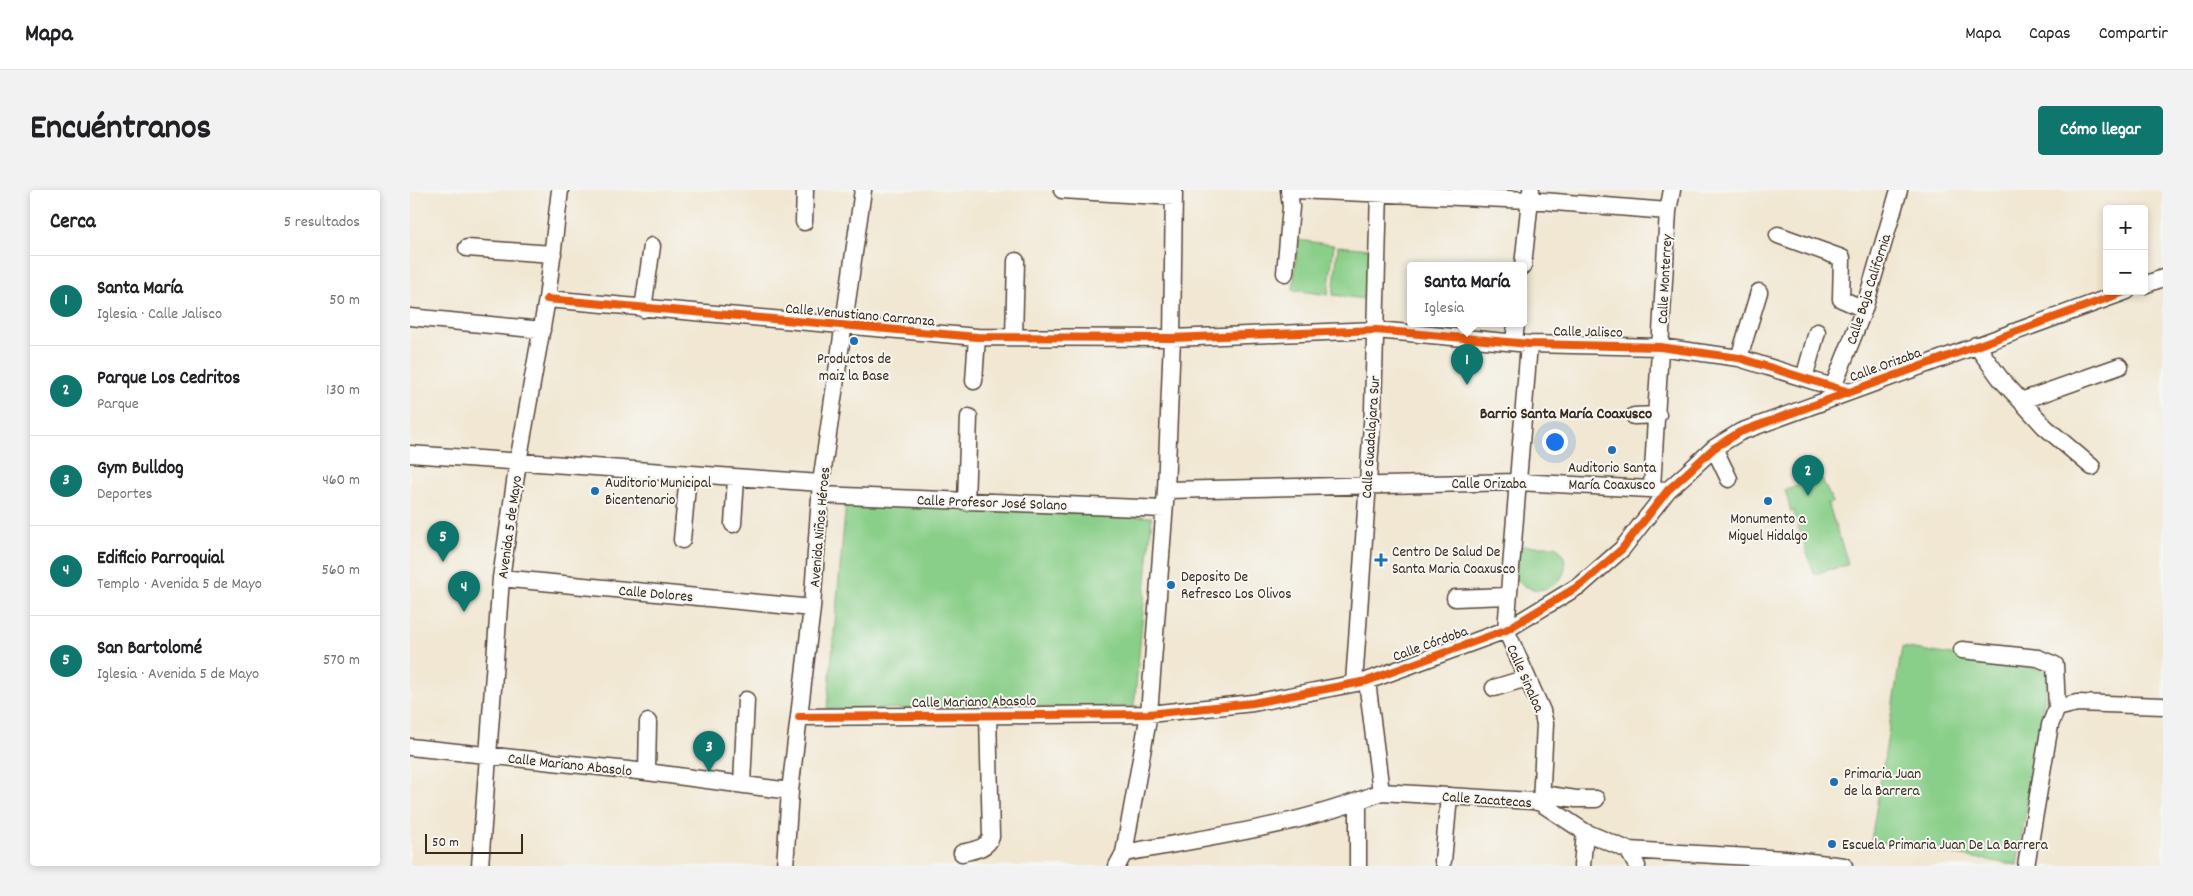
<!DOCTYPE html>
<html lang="es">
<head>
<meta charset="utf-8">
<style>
  :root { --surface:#fff; --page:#f2f2f2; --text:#202124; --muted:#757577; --line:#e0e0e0; --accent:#0f766e }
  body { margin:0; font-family:Dekko,sans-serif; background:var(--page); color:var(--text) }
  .controls { position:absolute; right:15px; top:15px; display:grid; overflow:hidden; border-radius:5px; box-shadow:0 2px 8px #0003 }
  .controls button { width:45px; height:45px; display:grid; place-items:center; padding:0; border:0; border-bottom:1px solid var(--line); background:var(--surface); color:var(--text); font:25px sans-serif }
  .scale { position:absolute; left:15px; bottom:12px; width:98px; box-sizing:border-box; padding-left:5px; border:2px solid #3b2a1e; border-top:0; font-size:14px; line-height:18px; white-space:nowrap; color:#3b2a1e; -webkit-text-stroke:4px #f6f6f2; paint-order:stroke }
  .you { position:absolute; left:1144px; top:251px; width:18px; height:18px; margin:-12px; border:4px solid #fff; border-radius:50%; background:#1a73e8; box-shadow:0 0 0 8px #1a73e833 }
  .badge { display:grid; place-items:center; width:32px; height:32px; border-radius:50%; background:var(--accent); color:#fff; font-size:16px; font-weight:700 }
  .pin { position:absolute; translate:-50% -41px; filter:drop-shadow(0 1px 2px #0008) }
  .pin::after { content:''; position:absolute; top:26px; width:18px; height:15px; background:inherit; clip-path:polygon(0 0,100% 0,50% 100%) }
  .popup { position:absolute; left:997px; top:72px; width:120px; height:65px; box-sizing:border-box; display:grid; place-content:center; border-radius:5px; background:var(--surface); filter:drop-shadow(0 1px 4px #0005); font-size:16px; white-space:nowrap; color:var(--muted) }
  .popup b { font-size:19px; color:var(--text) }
  .popup::after { content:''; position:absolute; left:50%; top:100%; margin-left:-10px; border:10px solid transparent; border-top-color:var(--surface) }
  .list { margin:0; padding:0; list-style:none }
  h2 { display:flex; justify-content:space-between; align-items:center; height:65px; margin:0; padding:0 20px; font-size:21px }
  h2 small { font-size:16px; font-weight:400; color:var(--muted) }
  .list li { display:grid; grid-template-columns:32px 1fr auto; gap:15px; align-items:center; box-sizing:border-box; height:90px; padding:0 20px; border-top:1px solid var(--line) }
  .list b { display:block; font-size:19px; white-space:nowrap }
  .list p { margin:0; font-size:16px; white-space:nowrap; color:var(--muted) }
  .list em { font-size:16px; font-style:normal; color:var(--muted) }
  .map { position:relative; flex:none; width:1753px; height:676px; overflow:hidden; border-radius:5px }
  header { display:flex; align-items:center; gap:30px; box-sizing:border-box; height:70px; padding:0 25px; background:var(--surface); border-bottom:1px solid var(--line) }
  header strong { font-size:24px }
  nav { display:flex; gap:28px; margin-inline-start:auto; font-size:18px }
  .intro { display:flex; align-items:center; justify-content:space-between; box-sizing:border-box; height:120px; padding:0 30px }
  h1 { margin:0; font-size:35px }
  .button { padding:12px 22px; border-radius:5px; background:var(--accent); color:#fff; font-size:18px; font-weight:700 }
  main { display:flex; gap:30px; padding:0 30px }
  aside { flex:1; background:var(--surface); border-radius:5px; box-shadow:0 2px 8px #0003 }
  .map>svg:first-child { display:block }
</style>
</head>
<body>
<header>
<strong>Mapa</strong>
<nav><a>Mapa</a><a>Capas</a><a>Compartir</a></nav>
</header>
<div class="intro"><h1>Encuéntranos</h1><a class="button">Cómo llegar</a></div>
<main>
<aside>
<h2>Cerca<small>5 resultados</small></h2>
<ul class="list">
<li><span class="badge">1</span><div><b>Santa María</b><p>Iglesia · Calle Jalisco</p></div><em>50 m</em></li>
<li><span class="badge">2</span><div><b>Parque Los Cedritos</b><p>Parque</p></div><em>130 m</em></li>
<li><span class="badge">3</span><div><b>Gym Bulldog</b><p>Deportes</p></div><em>460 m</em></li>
<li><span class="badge">4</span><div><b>Edificio Parroquial</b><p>Templo · Avenida 5 de Mayo</p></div><em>560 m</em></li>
<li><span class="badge">5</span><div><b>San Bartolomé</b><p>Iglesia · Avenida 5 de Mayo</p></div><em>570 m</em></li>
</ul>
</aside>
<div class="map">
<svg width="1753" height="676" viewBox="0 0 1753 676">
  <rect width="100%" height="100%" fill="#f6f6f2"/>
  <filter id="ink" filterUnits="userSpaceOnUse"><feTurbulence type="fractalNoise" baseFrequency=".02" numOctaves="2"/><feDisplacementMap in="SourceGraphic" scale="10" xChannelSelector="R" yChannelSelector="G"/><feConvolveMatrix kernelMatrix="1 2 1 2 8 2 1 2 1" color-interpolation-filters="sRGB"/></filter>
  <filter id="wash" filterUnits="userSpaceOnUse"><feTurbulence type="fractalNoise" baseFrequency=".0096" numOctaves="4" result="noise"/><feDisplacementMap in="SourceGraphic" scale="20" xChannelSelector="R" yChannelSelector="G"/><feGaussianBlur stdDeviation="1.12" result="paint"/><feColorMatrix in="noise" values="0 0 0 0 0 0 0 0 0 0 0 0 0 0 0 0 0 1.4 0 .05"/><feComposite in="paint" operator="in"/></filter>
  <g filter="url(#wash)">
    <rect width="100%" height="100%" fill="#f1e7d2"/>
    <path fill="#8acf89" stroke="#627c54" d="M 888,50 L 924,55 L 918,105 L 883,100 Z
      M 928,56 L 960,59 L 954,109 L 923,105 Z
      M 1411,288 L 1423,312 L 1416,314 L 1419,316 L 1438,373 L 1437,375 L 1404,384 L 1384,325 L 1385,321 L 1381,322 L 1375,300 Z
      M 436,312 L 742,327 L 724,517 L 417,519 Z
      M 1112,356 L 1146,356 C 1175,383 1129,420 1104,386 L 1109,360 Z
      M 1492,457 L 1639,481 L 1607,675 L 1461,651 Z"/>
  </g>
  <g filter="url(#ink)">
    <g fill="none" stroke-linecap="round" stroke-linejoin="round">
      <g stroke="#564639" stroke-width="19">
        <path id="minor" d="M 652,0 L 764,7
          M 886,0 L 1120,10 L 1258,21
          M 394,32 L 395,0
          M 1368,45 L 1432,68 L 1431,109 L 1454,119
          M 57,58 L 143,64
          M 1113,76 L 1121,0
          M 875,83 L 881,17 L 879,0
          M 1734,95 L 1753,88
          M 137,109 L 567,147 L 762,148 L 966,140 L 1119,154 L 1250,157 L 1329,168 L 1439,202
          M 233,119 L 242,56
          M 0,127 L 132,140
          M 604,147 L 606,71
          M 1104,151 L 1106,134
          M 1119,154 L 1096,440 L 1132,521 L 1135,534 L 1131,613
          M 1566,155 L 1590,188 L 1635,237 L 1682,277
          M 1329,168 L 1349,102
          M 1394,188 L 1407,142
          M 564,191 L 567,147
          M 1423,197 L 1454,119 L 1489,0
          M 1611,211 L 1710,176
          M 1224,226 L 1248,225
          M 1304,258 L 1319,289
          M 0,264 L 411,293
          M 1242,298 L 1258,21 L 1262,0
          M 756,300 L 1107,292 L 1258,300
          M 410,305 L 754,319
          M 556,312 L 559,227
          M 323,334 L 326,289
          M 272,350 L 278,285
          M 91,388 L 402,418
          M 1045,408 L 1097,406
          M 1552,460 L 1628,468 L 1645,475 L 1647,518 L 1640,535 L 1616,676
          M 957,491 L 971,602
          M 944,493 L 963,220 L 969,0
          M 1084,498 L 1117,488
          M 1647,518 L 1667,513 L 1753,516
          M 389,527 L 739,524 L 843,513 L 957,491 L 1096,440 L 1172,394 L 1212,359 L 1258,300 L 1277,283 L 1304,258 L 1330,242 L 1717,101
          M 0,557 L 237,582 L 380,601
          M 237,582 L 238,532
          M 332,594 L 336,510
          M 1132,604 L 1166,609 L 1186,609
          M 1218,660 L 1227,676
          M 552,663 C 563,660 577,659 581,647 L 578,525
          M 714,663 C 800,647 890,636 971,602 L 1123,611 L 1131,613 L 1175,642 L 1218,660 L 1375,669 L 1434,676
          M 1033,671 L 1039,606
          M 70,676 L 91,388 L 108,272 L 137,109 L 150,0
          M 375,676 L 380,601 L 402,418 L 411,293 L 453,0
          M 707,676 L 714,663 L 739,524 L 756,300 L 762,148 L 764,0
          M 948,676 L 948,612
          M 1172,676 L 1175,642"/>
      </g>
      <use href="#minor" stroke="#fff" stroke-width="16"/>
      <g stroke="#f6f6f2" stroke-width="11">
        <path id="cycleway" d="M 137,109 L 567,147 L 762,148 L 966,140 L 1119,154 L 1250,157 L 1329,168 L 1439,202
          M 389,527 L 739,524 L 843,513 L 957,491 L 1096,440 L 1172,394 L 1212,359 L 1258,300 L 1277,283 L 1304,258 L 1330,242 L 1717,101"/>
      </g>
      <use href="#cycleway" stroke="#e8590c" stroke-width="8"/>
    </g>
  </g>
  <g fill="#1f6fb2" stroke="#f6f6f2" stroke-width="2">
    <circle cx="444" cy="151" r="5"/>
    <circle cx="1202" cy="260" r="5"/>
    <circle cx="185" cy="301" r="5"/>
    <circle cx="1358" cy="311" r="5"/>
    <path d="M968.5 362.5h5v5h5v5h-5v5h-5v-5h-5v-5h5z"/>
    <circle cx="761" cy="395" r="5"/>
    <circle cx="1424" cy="592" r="5"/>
    <circle cx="1422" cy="654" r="5"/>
  </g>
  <g text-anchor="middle" stroke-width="4" stroke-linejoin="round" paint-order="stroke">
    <g font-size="15" fill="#3b2a1e" stroke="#f6f6f2">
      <text transform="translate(1254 89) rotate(-87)" y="5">Calle Monterrey</text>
      <text transform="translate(1458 99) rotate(-72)" y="5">Calle Baja California</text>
      <text transform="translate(450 124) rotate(5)" y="5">Calle Venustiano Carranza</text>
      <text transform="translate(1178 141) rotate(1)" y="5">Calle Jalisco</text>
      <text transform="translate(1475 174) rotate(-20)" y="5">Calle Orizaba</text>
      <text transform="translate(960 247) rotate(-86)" y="5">Calle Guadalajara Sur</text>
      <text x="1079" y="298">Calle Orizaba</text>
      <text transform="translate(582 312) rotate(2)" y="5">Calle Profesor José Solano</text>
      <text transform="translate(99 337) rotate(-82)" y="5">Avenida 5 de Mayo</text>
      <text transform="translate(409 337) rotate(-85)" y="5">Avenida Niños Héroes</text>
      <text transform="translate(246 403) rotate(5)" y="5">Calle Dolores</text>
      <text transform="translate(1020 453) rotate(-20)" y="5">Calle Córdoba</text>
      <text transform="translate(1116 488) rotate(66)" y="5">Calle Sinaloa</text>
      <text transform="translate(564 511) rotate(-1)" y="5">Calle Mariano Abasolo</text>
      <text transform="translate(160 574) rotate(6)" y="5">Calle Mariano Abasolo</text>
      <text transform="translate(1077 609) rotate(4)" y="5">Calle Zacatecas</text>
    </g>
    <g font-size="15" fill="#3b2a1e" stroke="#f6f6f2" text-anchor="start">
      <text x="444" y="173" text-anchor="middle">Productos de<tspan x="444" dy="17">maiz la Base</tspan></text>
      <text x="1202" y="282" text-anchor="middle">Auditorio Santa<tspan x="1202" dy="17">María Coaxusco</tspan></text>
      <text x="195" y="297">Auditorio Municipal<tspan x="195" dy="17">Bicentenario</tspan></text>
      <text x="1358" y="333" text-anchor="middle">Monumento a<tspan x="1358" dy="17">Miguel Hidalgo</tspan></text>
      <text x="982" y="366">Centro De Salud De<tspan x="982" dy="17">Santa Maria Coaxusco</tspan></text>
      <text x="771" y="391">Deposito De<tspan x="771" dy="17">Refresco Los Olivos</tspan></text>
      <text x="1434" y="588">Primaria Juan<tspan x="1434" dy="17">de la Barrera</tspan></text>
      <text x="1432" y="659">Escuela Primaria Juan De La Barrera</text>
    </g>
    <g font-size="16" font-weight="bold" fill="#3b2a1e" stroke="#f6f6f2">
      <text x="1156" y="228">Barrio Santa María Coaxusco</text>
    </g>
  </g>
</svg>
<div class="controls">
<button>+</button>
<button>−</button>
</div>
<div class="scale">50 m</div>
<div class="you"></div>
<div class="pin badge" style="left:1057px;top:195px">1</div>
<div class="popup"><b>Santa María</b>Iglesia</div>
<div class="pin badge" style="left:1398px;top:306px">2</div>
<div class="pin badge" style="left:299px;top:582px">3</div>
<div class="pin badge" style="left:54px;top:422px">4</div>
<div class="pin badge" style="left:33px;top:372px">5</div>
</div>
</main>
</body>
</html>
